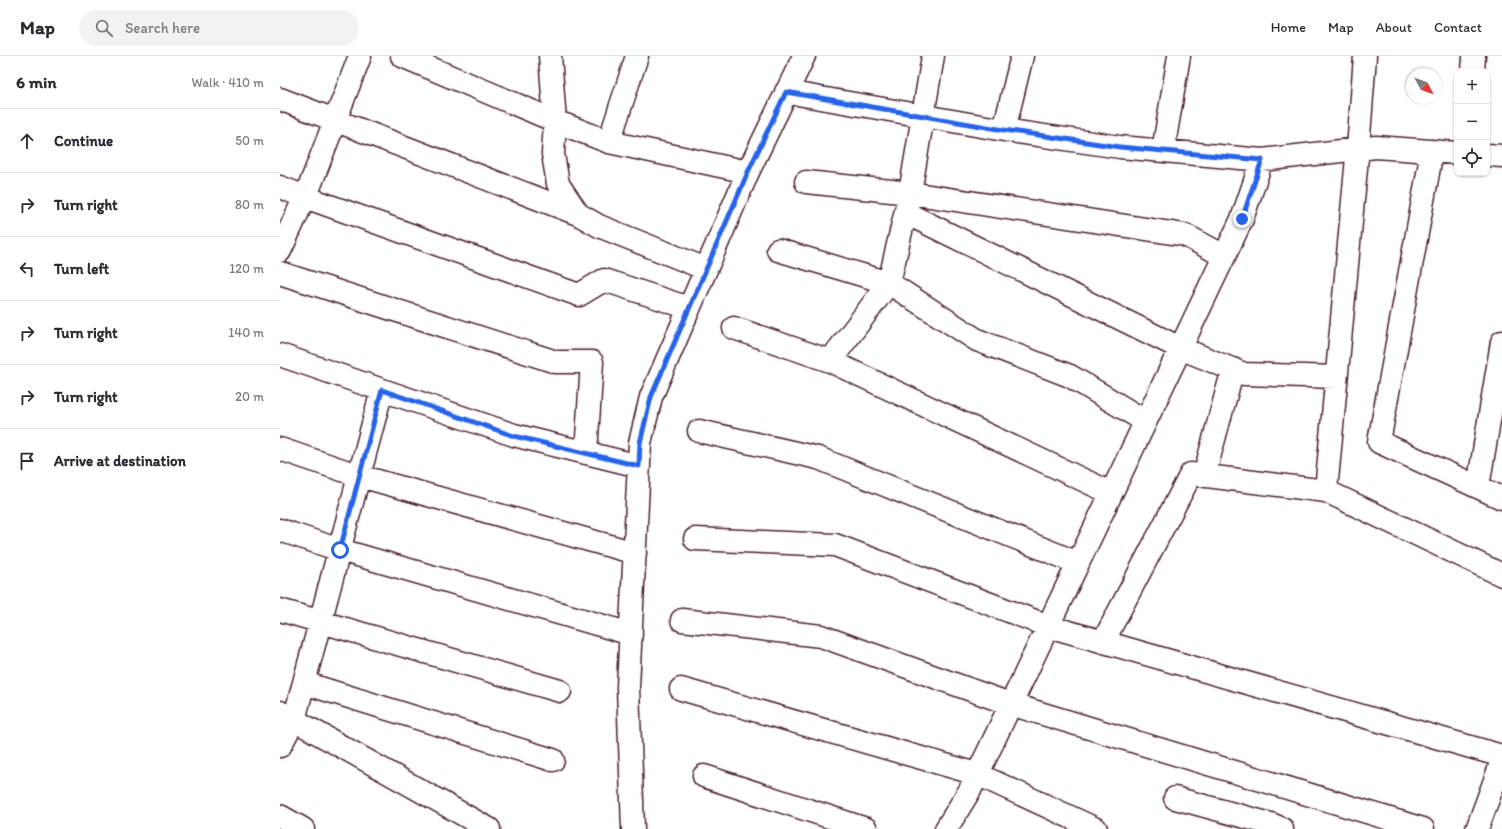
<!DOCTYPE html>
<html lang="en">
<head>
<meta charset="utf-8">
<style>
  :root { --surface:#fff; --page:#f2f2f3; --text:#2b2b33; --muted:#7c7c81; --line:#e1e1e2 }
  body { margin:0; font-family:Itim,sans-serif; background:var(--page); color:var(--text) }
  .controls { position:absolute; right:12px; top:12px; display:grid; overflow:hidden; border-radius:8px; box-shadow:0 1px 3px #0004 }
  .controls button { width:36px; height:36px; display:grid; place-items:center; padding:0; border:0; border-bottom:1px solid var(--line); background:var(--surface); color:var(--text); font:20px sans-serif }
  .compass { position:absolute; left:1126px; top:12px; width:36px; height:36px; border-radius:50%; background:var(--surface); box-shadow:0 1px 3px #0004; rotate:131deg }
  .stop { position:absolute; width:12px; height:12px; margin:-9px; border:3px solid #2563eb; border-radius:50%; background:#fff }
  .stop.end { background:#2563eb; border-color:#fff; box-shadow:0 1px 4px #0008 }
  .list { margin:0; padding:0; list-style:none }
  h2 { display:flex; justify-content:space-between; align-items:center; height:52px; margin:0; padding:0 16px; font-size:17px }
  h2 small { font-size:13px; font-weight:400; color:var(--muted) }
  .list li { display:grid; grid-template-columns:26px 1fr auto; gap:12px; align-items:center; box-sizing:border-box; height:64px; padding:0 16px; border-top:1px solid var(--line) }
  .list b { display:block; font-size:15px; white-space:nowrap }
  .list em { font-size:13px; font-style:normal; color:var(--muted) }
  .icon { flex:none; width:22px; height:22px; fill:none; stroke:currentColor; stroke-width:2; stroke-linecap:round; stroke-linejoin:round }
  .map { position:relative; flex:none; width:1222px; height:773px; overflow:hidden }
  header { display:flex; align-items:center; gap:24px; box-sizing:border-box; height:56px; padding:0 20px; background:var(--surface); border-bottom:1px solid var(--line) }
  header strong { font-size:19px }
  nav { display:flex; gap:22px; margin-inline-start:auto; font-size:14px }
  .search { width:280px; height:36px; background:var(--page); display:flex; align-items:center; gap:10px; box-sizing:border-box; padding:0 14px; border-radius:22px; color:var(--muted); font-size:15px }
  main { display:flex }
  aside { flex:1; background:var(--surface) }
  .map>svg:first-child { display:block }
</style>
</head>
<body>
<header>
<strong>Map</strong>
<div class="search"><svg class="icon" aria-label="search" viewBox="0 0 24 24"><circle cx="10" cy="10" r="6"/><path d="M15 15l6 6"/></svg>Search here</div>
<nav><a>Home</a><a>Map</a><a>About</a><a>Contact</a></nav>
</header>
<main>
<aside>
<h2>6 min<small>Walk · 410 m</small></h2>
<ul class="list">
<li><svg class="icon" aria-label="ahead" viewBox="0 0 24 24"><path d="M12 20V5M6 11l6-6 6 6"/></svg><div><b>Continue</b></div><em>50 m</em></li>
<li><svg class="icon" aria-label="right" viewBox="0 0 24 24"><path d="M7 20v-9h11M14 6l5 5-5 5"/></svg><div><b>Turn right</b></div><em>80 m</em></li>
<li><svg class="icon" aria-label="left" viewBox="0 0 24 24"><path d="M17 20v-9H6M10 6l-5 5 5 5"/></svg><div><b>Turn left</b></div><em>120 m</em></li>
<li><svg class="icon" aria-label="right" viewBox="0 0 24 24"><path d="M7 20v-9h11M14 6l5 5-5 5"/></svg><div><b>Turn right</b></div><em>140 m</em></li>
<li><svg class="icon" aria-label="right" viewBox="0 0 24 24"><path d="M7 20v-9h11M14 6l5 5-5 5"/></svg><div><b>Turn right</b></div><em>20 m</em></li>
<li><svg class="icon" aria-label="arrive" viewBox="0 0 24 24"><path d="M6 21V4h12l-3 4 3 4H6"/></svg><div><b>Arrive at destination</b></div></li>
</ul>
</aside>
<div class="map">
<svg width="1222" height="773" viewBox="0 0 1222 773">
  <rect width="100%" height="100%" fill="#fff"/>
  <filter id="ink" filterUnits="userSpaceOnUse"><feTurbulence type="fractalNoise" baseFrequency=".025" numOctaves="2"/><feDisplacementMap in="SourceGraphic" scale="8" xChannelSelector="R" yChannelSelector="G"/><feConvolveMatrix kernelMatrix="1 2 1 2 8 2 1 2 1" color-interpolation-filters="sRGB"/></filter>
  <g filter="url(#ink)">
    <g fill="none" stroke-linecap="round" stroke-linejoin="round">
      <g stroke="#4a1f2b" stroke-width="25">
        <path id="minor" d="M 122,0 L 275,65 L 273,98 L 278,128 L 298,158 L 319,170 L 426,213
          M 270,0 L 275,65 L 329,86 L 468,116
          M 1085,0 L 1079,80 L 1046,435 L 1222,519
          M 1193,15 L 1194,0
          M 506,36 L 724,74 L 840,91 L 982,104 L 1096,91 L 1177,97
          M 0,43 L 298,158
          M 724,74 L 742,0
          M 329,86 L 357,0
          M 883,95 L 899,0
          M 1152,95 L 1099,386 L 1222,442
          M 1207,99 L 1222,100
          M 526,126 L 630,137 L 905,179 L 944,200
          M 0,131 L 25,141 L 299,239 L 324,224 L 409,252
          M 626,157 L 900,292 L 964,318 L 1056,321
          M 498,194 L 609,227 L 697,284 L 790,320 L 865,365
          M 0,195 L 29,132 L 80,0
          M 0,217 L 276,306 L 312,306 L 306,397
          M 454,272 L 550,305 L 831,437
          M 0,299 L 234,379 L 359,410
          M 550,305 L 609,227 L 630,137 L 653,0
          M 419,375 L 538,402 L 798,507
          M 0,393 L 80,420 L 355,497
          M 924,420 L 953,313
          M 1198,431 L 1222,286
          M 0,474 L 60,494 L 351,578
          M 415,483 L 555,489 L 768,570 L 1222,700
          M 0,554 L 280,635
          M 402,564 L 541,580 L 730,648 L 1143,773
          M 823,586 L 911,418 L 1046,435
          M 24,627 L 273,704
          M 401,633 L 697,718 L 816,773
          M 0,656 L 209,773
          M 0,690 L 14,664 L 102,334
          M 424,720 L 586,773
          M 895,742 L 991,768 L 1002,773
          M 0,760 L 23,773
          M 353,773 L 348,631 L 360,387 L 371,341 L 468,116 L 524,0
          M 666,773 L 690,734 L 962,163 L 982,104
          M 1197,773 L 1222,705"/>
      </g>
      <use href="#minor" stroke="#fff" stroke-width="22"/>
    </g>
  </g>
  <g fill="none" stroke-linecap="round" stroke-linejoin="round" filter="url(#ink)">
    <path stroke="#2563eb" stroke-width="5" d="M 60,494 L 102,334 L 234,380 L 359,410 L 360,387 L 371,341 L 468,116 L 506,36 L 724,74 L 840,91 L 982,104 L 962,163"/>
  </g>
</svg>
<div class="controls">
<button>+</button>
<button>−</button>
<button><svg class="icon" aria-label="locate" viewBox="0 0 24 24"><circle cx="12" cy="12" r="6"/><path d="M12 2v4M12 18v4M2 12h4M18 12h4"/></svg></button>
</div>
<svg class="compass" viewBox="-18 -18 36 36"><path d="M0-13l5 13h-10z" fill="#e53935"/><path d="M0 13l5-13h-10z" fill="#7c7c81"/></svg>
<div class="stop" style="left:60px;top:494px"></div>
<div class="stop end" style="left:962px;top:163px"></div>
</div>
</main>
</body>
</html>
